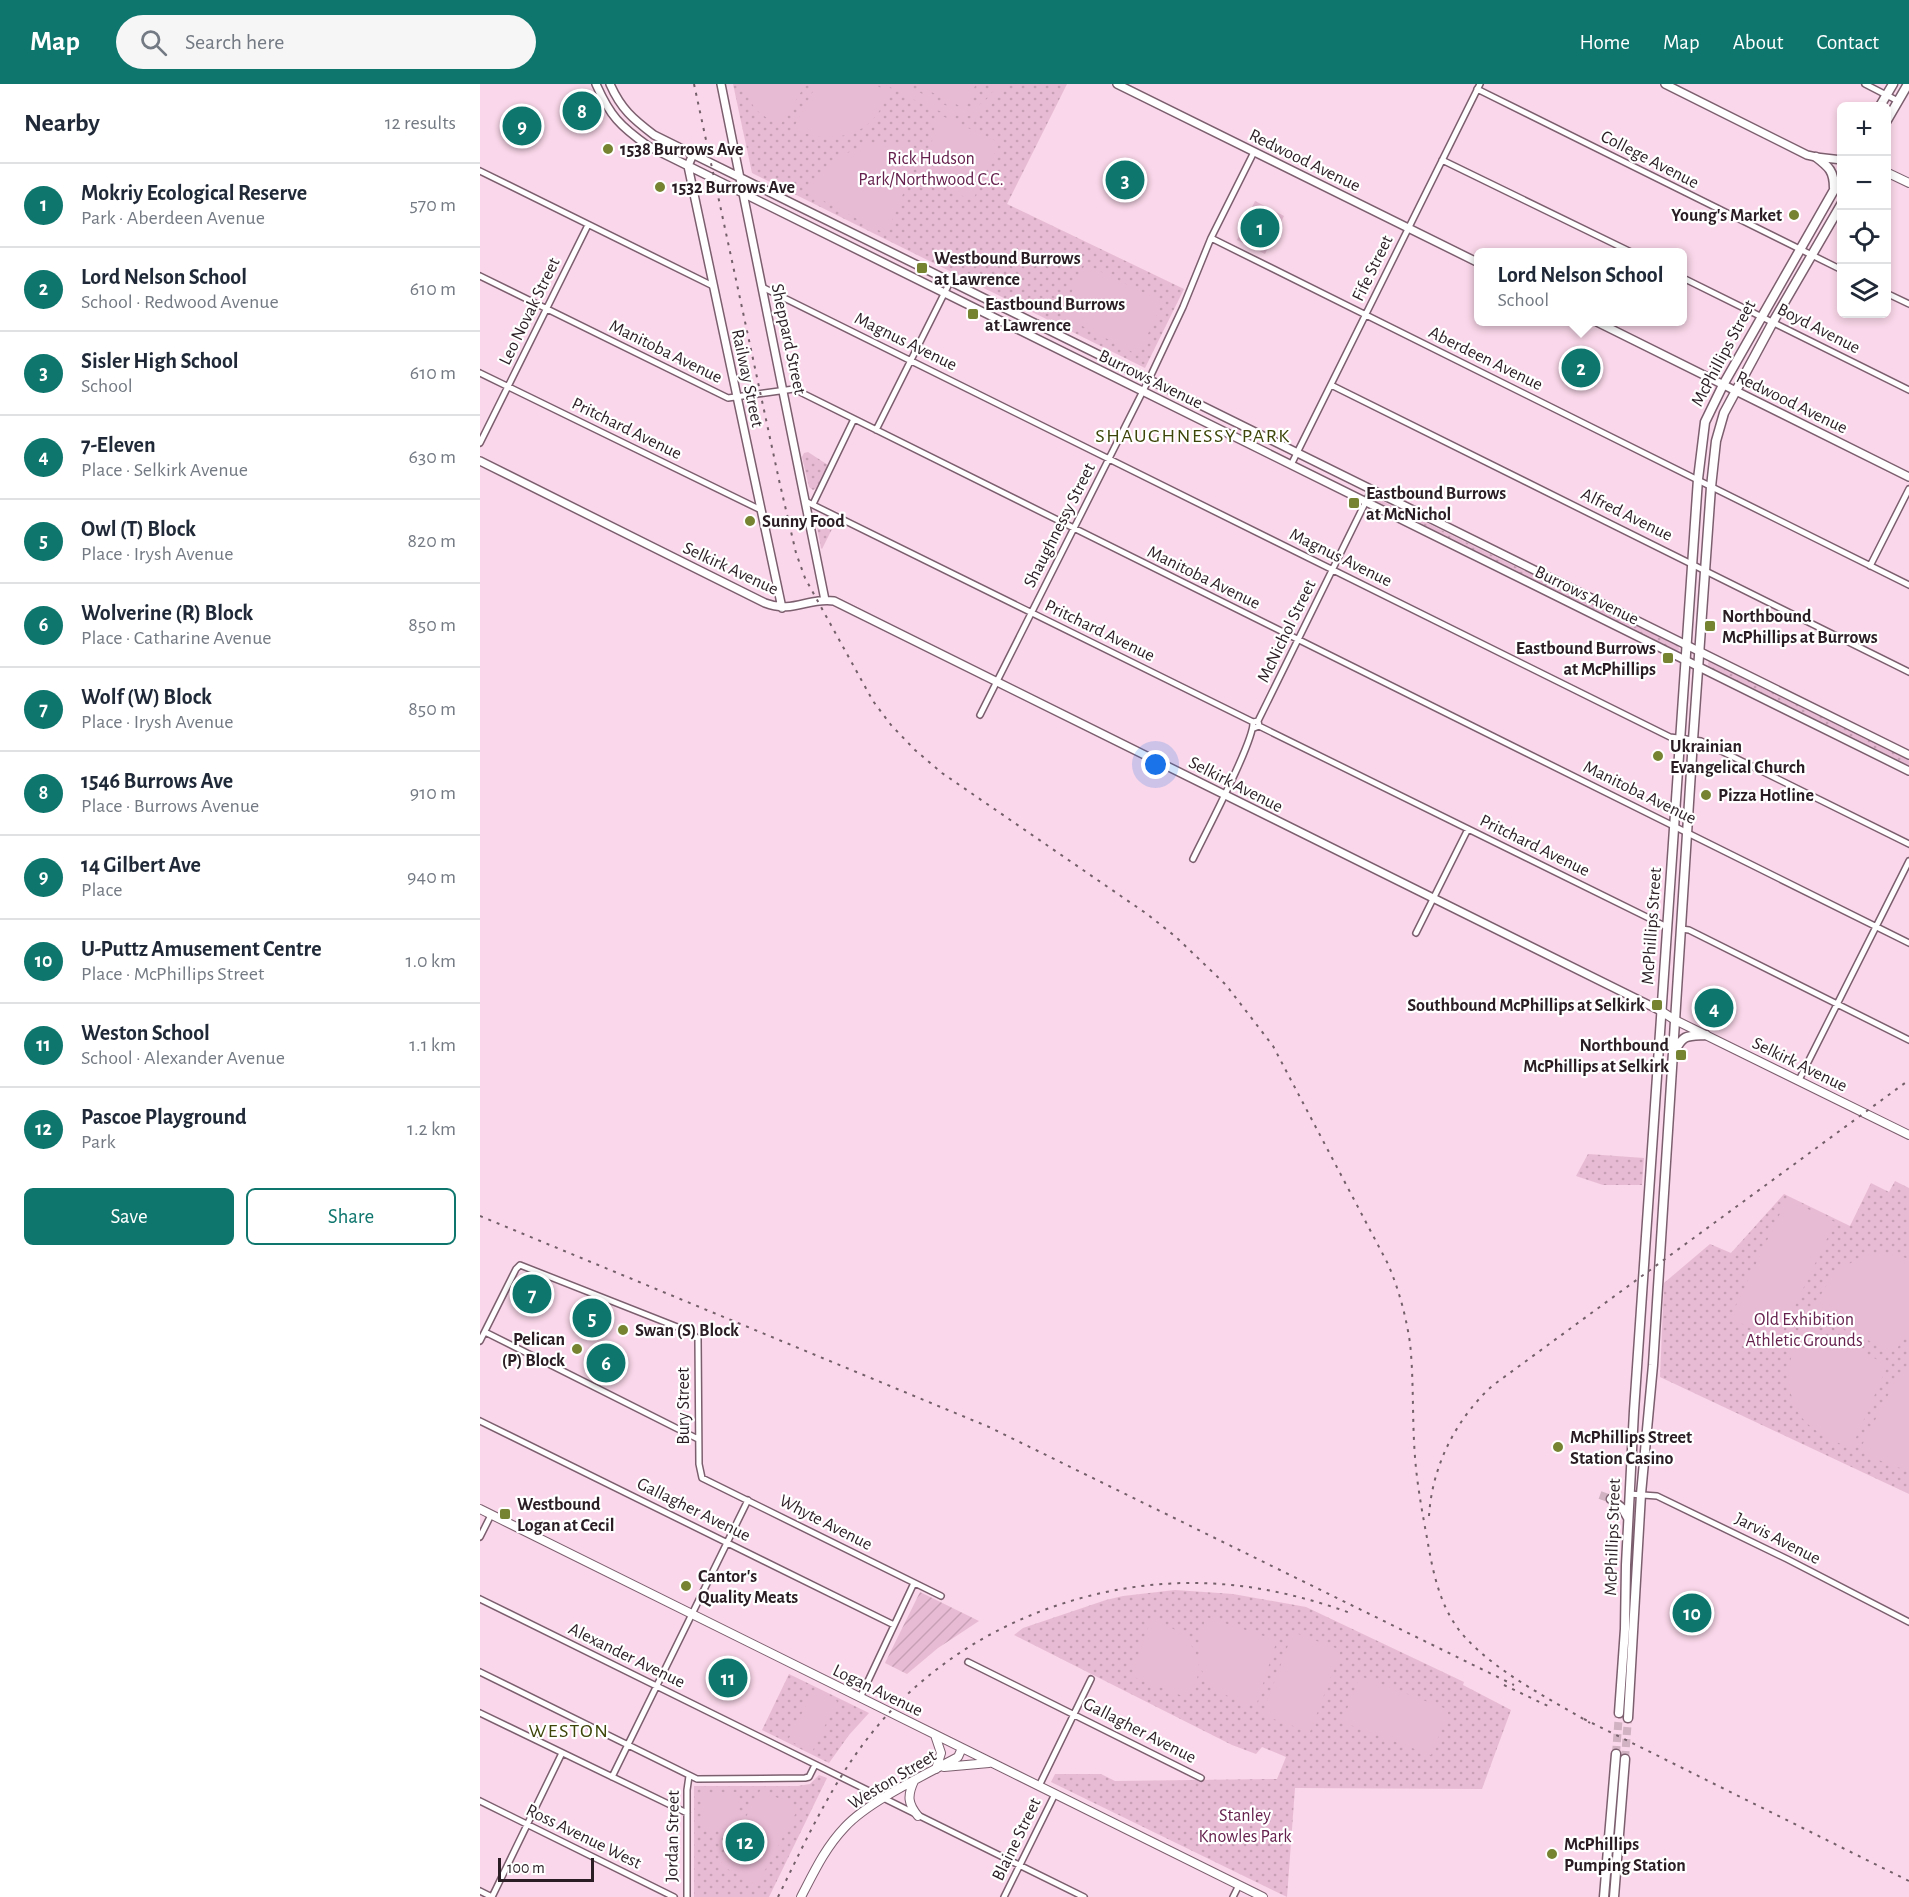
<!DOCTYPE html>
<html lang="en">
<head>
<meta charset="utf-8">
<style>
  :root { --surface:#fff; --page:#f6f6f7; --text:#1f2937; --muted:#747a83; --line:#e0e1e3; --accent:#0f766e }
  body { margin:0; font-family:"Alegreya Sans",sans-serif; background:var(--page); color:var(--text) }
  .controls { position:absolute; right:18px; top:18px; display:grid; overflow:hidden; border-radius:9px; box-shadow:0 3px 9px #0003 }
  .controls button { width:54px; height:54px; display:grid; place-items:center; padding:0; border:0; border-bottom:2px solid var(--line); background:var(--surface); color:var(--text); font:30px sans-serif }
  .scale { position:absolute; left:18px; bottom:15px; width:96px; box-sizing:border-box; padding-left:6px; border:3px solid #2a1e24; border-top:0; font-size:16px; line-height:21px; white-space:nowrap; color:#2a1e24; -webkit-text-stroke:4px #fff; paint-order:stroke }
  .you { position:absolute; left:676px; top:681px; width:21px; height:21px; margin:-15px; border:4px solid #fff; border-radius:50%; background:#1a73e8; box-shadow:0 0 0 9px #1a73e833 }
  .badge { display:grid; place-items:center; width:39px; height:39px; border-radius:50%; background:var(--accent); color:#fff; font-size:20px; font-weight:700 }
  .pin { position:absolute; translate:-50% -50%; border:3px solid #fff; box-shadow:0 2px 6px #0006 }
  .popup { position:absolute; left:994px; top:164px; width:213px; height:78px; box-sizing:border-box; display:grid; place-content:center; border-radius:9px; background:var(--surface); filter:drop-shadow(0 2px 4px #0005); font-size:20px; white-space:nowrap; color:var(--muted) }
  .popup b { font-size:22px; color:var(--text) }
  .popup::after { content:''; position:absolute; left:50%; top:100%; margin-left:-12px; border:12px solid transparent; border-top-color:var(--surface) }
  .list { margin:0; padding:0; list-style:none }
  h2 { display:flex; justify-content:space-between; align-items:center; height:78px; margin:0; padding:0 24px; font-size:26px }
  h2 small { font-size:20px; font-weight:400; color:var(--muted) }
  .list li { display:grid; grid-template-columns:39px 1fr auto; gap:18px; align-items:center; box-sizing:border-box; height:84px; padding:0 24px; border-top:2px solid var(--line) }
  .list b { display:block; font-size:22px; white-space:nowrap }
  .list p { margin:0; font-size:20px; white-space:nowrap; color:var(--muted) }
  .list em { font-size:20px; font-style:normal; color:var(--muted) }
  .actions { display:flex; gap:12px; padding:18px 24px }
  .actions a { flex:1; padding:14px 0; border:2px solid var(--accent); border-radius:9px; text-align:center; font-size:21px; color:var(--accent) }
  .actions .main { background:var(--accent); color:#fff }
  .icon { flex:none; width:33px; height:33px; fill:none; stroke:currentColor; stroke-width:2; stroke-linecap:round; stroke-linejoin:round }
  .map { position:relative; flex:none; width:1429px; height:1813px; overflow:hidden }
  header { display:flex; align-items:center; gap:36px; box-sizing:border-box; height:84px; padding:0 30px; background:var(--accent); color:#fff }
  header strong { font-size:28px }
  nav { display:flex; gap:33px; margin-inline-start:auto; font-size:21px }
  .search { width:420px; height:54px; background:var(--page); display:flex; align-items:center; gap:15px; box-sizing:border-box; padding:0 21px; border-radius:33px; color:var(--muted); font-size:22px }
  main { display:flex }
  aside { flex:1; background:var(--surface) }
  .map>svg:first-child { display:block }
</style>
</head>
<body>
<header>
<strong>Map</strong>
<div class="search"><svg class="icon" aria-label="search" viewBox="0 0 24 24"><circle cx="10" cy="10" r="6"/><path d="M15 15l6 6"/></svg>Search here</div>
<nav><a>Home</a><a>Map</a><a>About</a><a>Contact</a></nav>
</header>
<main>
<aside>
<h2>Nearby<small>12 results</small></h2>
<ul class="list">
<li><span class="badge">1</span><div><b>Mokriy Ecological Reserve</b><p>Park · Aberdeen Avenue</p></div><em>570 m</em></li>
<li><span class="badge">2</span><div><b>Lord Nelson School</b><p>School · Redwood Avenue</p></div><em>610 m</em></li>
<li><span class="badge">3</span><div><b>Sisler High School</b><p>School</p></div><em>610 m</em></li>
<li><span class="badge">4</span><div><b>7-Eleven</b><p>Place · Selkirk Avenue</p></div><em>630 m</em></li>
<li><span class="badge">5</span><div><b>Owl (T) Block</b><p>Place · Irysh Avenue</p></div><em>820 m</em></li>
<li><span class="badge">6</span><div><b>Wolverine (R) Block</b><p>Place · Catharine Avenue</p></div><em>850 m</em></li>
<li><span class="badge">7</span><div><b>Wolf (W) Block</b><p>Place · Irysh Avenue</p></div><em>850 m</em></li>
<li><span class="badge">8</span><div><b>1546 Burrows Ave</b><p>Place · Burrows Avenue</p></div><em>910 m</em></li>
<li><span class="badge">9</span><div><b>14 Gilbert Ave</b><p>Place</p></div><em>940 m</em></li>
<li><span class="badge">10</span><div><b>U-Puttz Amusement Centre</b><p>Place · McPhillips Street</p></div><em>1.0 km</em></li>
<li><span class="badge">11</span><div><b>Weston School</b><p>School · Alexander Avenue</p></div><em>1.1 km</em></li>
<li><span class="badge">12</span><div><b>Pascoe Playground</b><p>Park</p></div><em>1.2 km</em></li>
</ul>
<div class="actions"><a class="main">Save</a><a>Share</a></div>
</aside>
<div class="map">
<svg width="1429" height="1813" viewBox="0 0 1429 1813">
  <defs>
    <pattern id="grass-dots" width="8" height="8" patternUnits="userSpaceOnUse" patternTransform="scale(1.5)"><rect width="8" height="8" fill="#e8bbd4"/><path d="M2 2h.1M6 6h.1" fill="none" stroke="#c7a0b6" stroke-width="1.8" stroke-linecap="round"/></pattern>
    <pattern id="garden-furrows" width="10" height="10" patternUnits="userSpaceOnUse" patternTransform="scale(1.5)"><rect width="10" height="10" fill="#e8bbd4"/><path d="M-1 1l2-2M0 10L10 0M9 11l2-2" fill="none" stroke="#c7a0b6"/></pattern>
  </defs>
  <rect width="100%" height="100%" fill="#fad7ea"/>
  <path fill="url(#grass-dots)" d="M 253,0 L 587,0 L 527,120 L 704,205 L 665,284 L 272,89 Z
    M 775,117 L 804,132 L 785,170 L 757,156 Z
    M 328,368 L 348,381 L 337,404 L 333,406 L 329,403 L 322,373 L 324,369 Z
    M 896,414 L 1198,562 L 1200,566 L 1196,567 L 896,419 Z
    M 334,428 L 355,439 L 342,465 L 341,464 Z
    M 1229,577 L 1233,577 L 1429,676 L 1429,684 L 1230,584 L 1228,581 Z
    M 1108,1070 L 1164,1074 L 1162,1101 L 1123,1101 L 1096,1092 Z
    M 1415,1097 L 1429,1104 L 1429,1410 L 1180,1293 L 1184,1199 L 1230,1160 L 1251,1169 L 1304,1110 L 1370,1142 L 1391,1099 L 1409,1108 Z
    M 695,1506 L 753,1510 L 826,1523 L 984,1598 L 983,1601 L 1031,1626 L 1002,1705 L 815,1704 L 807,1813 L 571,1698 L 575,1690 L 621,1690 L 635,1697 L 797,1695 L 806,1673 L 782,1663 L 776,1670 L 752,1661 L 534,1551 L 543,1544 L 626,1516 L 643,1512 Z
    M 309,1590 L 389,1629 L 369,1651 L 349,1679 L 282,1646 Z
    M 339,1691 L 347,1694 L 289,1813 L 214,1813 L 214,1702 L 318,1702 L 330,1700 Z"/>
  <path fill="url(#garden-furrows)" d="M 440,1508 L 499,1537 L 458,1564 L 427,1590 L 405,1579 Z"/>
  <path fill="#e8bbd4" d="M 261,0 L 326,0 L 299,43 L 275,25 Z
    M 337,0 L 393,0 L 410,8 C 404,19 399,30 389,39 C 372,56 333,58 314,43 Z
    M 404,0 C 410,0 417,0 423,1 C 448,9 475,37 502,19 C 509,14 513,8 516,0 L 523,0 C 502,62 441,18 404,0 Z
    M 435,0 L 496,0 L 484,24 Z
    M 460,31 L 516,57 L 518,62 L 493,116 C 482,112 468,107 461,96 C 449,77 449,50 460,31 Z
    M 414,59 L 431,62 L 441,67 L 408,146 L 402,148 L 327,108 C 342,86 364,66 390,60 C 397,58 406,59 414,59 Z
    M 605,180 L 683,218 L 658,271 L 581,231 Z
    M 1307,1115 L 1355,1138 L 1298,1257 L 1250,1234 Z
    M 1395,1169 L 1413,1170 L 1429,1175 L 1429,1242 L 1417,1265 L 1411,1267 L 1332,1230 C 1347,1195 1357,1181 1395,1169 Z
    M 1326,1241 L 1404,1279 L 1406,1285 L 1371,1365 C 1355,1357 1336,1350 1324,1336 C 1318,1330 1315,1323 1313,1316 C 1302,1288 1312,1266 1326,1241 Z
    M 1425,1288 L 1429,1290 L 1429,1386 L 1412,1382 L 1379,1367 L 1419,1290 Z
    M 726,1533 L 793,1555 L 796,1559 L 776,1622 C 723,1608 709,1586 726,1533 Z
    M 671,1536 C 708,1544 737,1581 705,1613 L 654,1593 L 652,1589 Z
    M 813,1548 L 861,1566 L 830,1648 L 782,1631 Z
    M 880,1592 L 969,1626 L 951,1671 L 862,1638 Z
    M 334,1606 L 357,1617 L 332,1668 L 308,1656 Z
    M 281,1705 L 318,1725 L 277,1801 L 240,1781 Z
    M 258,1708 C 260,1741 254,1747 222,1746 L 221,1711 L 223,1709 Z"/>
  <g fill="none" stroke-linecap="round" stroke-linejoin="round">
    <path stroke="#d0b2c2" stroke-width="8" stroke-dasharray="8 4" stroke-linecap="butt" d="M 1120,1411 L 1131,1415
      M 1136,1670 L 1139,1629
      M 1145,1675 L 1148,1634"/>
    <g stroke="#7c5f6f" stroke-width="8">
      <path id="minor" d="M 1385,0 L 1418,17
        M 997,5 L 1362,186
        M 962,76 L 1151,168
        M 0,87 L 233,202
        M 731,154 L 1429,501
        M 0,192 L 248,314 L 314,305 L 1429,859
        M 1203,194 L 1429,306
        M 282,203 L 1190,653 L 1221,657 L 1429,760
        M 1406,209 L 1429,220
        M 0,289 L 281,426
        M 851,301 L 1429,588
        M 396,346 L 470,198
        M 0,359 L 108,141
        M 811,381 L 1000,0
        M 325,417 L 773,638
        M 333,420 L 374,335
        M 1390,482 L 1429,405
        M 500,631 L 672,289 L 703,223 L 731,154 L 774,68
        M 778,637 L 892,405
        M 779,642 L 1187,843
        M 713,775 C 724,752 775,656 773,638 L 778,637 L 779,642 L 774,644
        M 1201,845 L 1209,846 L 1429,956
        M 936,849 L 988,745
        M 1319,996 L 1429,777
        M 5,1248 L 218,1355
        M 0,1257 L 36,1185 L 40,1181 L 210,1248 L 218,1255 L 219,1380 L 222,1394 L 461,1512
        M 0,1337 L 414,1541
        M 1149,1410 L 1177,1412 L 1307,1475 L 1429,1538
        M 0,1453 L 11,1431
        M 0,1515 L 604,1813
        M 488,1578 L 721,1694
        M 0,1588 L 217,1695 L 325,1694 L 329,1693 L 335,1681
        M 380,1614 L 434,1499
        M 0,1629 L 207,1729
        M 132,1693 L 268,1416
        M 559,1702 L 611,1595
        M 0,1717 L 194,1813
        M 0,1807 L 12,1813
        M 12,1813 L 82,1669
        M 207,1813 L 207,1706 L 209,1692
        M 524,1813 L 575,1710
        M 753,1813 L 759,1801"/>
    </g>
    <g stroke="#7c5f6f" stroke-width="10">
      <path id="tertiary" d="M 116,0 C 130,32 140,42 168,62 L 1429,687
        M 130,0 C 141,25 153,35 174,51 L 1429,671
        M 241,0 L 345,516
        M 637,0 L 999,179
        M 1185,0 L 1327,71 L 1336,73 L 1362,76
        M 213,70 L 208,82 L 302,524
        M 1117,238 L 1429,393
        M 0,377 L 285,519 C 313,530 328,513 354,517 L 1181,927"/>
    </g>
    <g stroke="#7c5f6f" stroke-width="10">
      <path id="secondary" d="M 1406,88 L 1429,99
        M 1181,927 L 1195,936 L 1429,1051
        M 0,1425 L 783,1813
        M 455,1651 L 461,1669 L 456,1685
        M 464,1683 L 509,1679
        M 434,1697 C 427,1712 428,1720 438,1732
        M 321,1813 C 334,1788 345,1764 365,1743 C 389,1717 445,1691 478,1673 L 482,1664"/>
    </g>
    <g stroke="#7c5f6f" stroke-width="11">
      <path id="primary" d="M 1400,22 L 1413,0
        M 1406,38 L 1428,0
        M 1336,73 C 1349,83 1354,87 1354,104
        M 1195,967 C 1203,950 1208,952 1226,951
        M 1131,1415 L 1143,1425 L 1148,1434
        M 1139,1629 L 1145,1545 L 1146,1481 L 1154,1327 L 1218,395 L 1225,338 L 1243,301 L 1362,92
        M 1148,1634 L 1161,1410 L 1173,1281 L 1213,656 L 1231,403 L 1236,357 L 1244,329 L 1293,238 L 1362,119
        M 1124,1813 L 1136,1670
        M 1134,1813 L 1145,1675"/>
    </g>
    <use href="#minor" stroke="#fff" stroke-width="5"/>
    <use href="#tertiary" stroke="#fff" stroke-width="7"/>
    <use href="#secondary" stroke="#fff" stroke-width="8"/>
    <use href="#primary" stroke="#fff" stroke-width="8"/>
    <path stroke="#735f69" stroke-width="2" stroke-dasharray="3 6" stroke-linecap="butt" d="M 214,0 L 299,396 L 316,469 L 325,494 L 393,617 L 411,641 L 435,666 L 462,689 L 667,830 L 696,853 L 746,901 L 793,962 L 908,1180 C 919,1206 926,1232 930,1259 C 934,1297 932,1335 935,1373 C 937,1400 942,1427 947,1454 C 953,1489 960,1524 983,1551 C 1017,1589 1067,1613 1110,1639
      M 0,1132 L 509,1343 L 1034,1601
      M 949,1432 C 952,1383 975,1336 1012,1302 L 1429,996
      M 1024,1601 L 1070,1623
      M 1104,1635 L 1429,1797
      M 298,1813 C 327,1754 353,1696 395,1645 C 473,1550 597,1497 719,1499 C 772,1500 824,1512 873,1530"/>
  </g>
  <g fill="#768330" stroke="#fff" stroke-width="2">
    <circle cx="128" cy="65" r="6"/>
    <circle cx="180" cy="103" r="6"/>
    <circle cx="1314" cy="131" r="6"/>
    <rect x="436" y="178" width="12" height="12" rx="3"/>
    <rect x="487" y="224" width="12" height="12" rx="3"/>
    <rect x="868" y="413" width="12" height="12" rx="3"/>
    <circle cx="270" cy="437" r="6"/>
    <rect x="1224" y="536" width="12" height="12" rx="3"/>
    <rect x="1182" y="568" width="12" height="12" rx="3"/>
    <circle cx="1178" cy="672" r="6"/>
    <circle cx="1226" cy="711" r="6"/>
    <rect x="1171" y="915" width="12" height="12" rx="3"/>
    <rect x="1195" y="965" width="12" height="12" rx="3"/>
    <circle cx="143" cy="1246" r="6"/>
    <circle cx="97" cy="1265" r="6"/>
    <circle cx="1078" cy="1363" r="6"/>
    <rect x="19" y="1424" width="12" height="12" rx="3"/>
    <circle cx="206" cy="1502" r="6"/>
    <circle cx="1072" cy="1770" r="6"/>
  </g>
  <g text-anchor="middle" stroke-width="4.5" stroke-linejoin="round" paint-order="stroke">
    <g font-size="18" font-weight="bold" fill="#2a1e24" stroke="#fff" text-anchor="start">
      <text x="140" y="71">1538 Burrows Ave</text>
      <text x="192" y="109">1532 Burrows Ave</text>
      <text x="1302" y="137" text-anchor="end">Young's Market</text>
      <text x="454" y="180">Westbound Burrows<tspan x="454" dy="21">at Lawrence</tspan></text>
      <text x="505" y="226">Eastbound Burrows<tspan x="505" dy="21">at Lawrence</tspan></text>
      <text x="886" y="415">Eastbound Burrows<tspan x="886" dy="21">at McNichol</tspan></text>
      <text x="282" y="443">Sunny Food</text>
      <text x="1242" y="538">Northbound<tspan x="1242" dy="21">McPhillips at Burrows</tspan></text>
      <text x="1176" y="570" text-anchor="end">Eastbound Burrows<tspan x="1176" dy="21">at McPhillips</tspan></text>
      <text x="1190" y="668">Ukrainian<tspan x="1190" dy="21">Evangelical Church</tspan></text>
      <text x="1238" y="717">Pizza Hotline</text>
      <text x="1165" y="927" text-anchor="end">Southbound McPhillips at Selkirk</text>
      <text x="1189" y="967" text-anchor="end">Northbound<tspan x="1189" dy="21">McPhillips at Selkirk</tspan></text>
      <text x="155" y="1252">Swan (S) Block</text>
      <text x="85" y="1261" text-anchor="end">Pelican<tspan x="85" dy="21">(P) Block</tspan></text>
      <text x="1090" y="1359">McPhillips Street<tspan x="1090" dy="21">Station Casino</tspan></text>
      <text x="37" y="1426">Westbound<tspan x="37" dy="21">Logan at Cecil</tspan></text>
      <text x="218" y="1498">Cantor's<tspan x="218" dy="21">Quality Meats</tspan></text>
      <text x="1084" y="1766">McPhillips<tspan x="1084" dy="21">Pumping Station</tspan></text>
    </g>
    <g font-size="18" fill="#65204d" stroke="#fff">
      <text x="451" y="80">Rick Hudson<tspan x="451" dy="21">Park/Northwood C.C.</tspan></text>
      <text x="1324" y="1241">Old Exhibition<tspan x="1324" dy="21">Athletic Grounds</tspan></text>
      <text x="765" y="1737">Stanley<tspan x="765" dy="21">Knowles Park</tspan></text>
    </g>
    <g font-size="18" fill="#2a1e24" stroke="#fff">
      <text transform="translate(1170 75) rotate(27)" y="6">College Avenue</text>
      <text transform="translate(825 76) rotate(26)" y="6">Redwood Avenue</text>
      <text transform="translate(892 184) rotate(-64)" y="6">Fife Street</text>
      <text transform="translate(49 227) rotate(-64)" y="6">Leo Novak Street</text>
      <text transform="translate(1339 244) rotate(27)" y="6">Boyd Avenue</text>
      <text transform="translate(309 255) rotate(78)" y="6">Sheppard Street</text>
      <text transform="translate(426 257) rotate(26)" y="6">Magnus Avenue</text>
      <text transform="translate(186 267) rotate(26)" y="6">Manitoba Avenue</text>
      <text transform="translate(1243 269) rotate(-62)" y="6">McPhillips Street</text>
      <text transform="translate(1006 274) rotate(26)" y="6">Aberdeen Avenue</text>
      <text transform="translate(268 294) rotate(78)" y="6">Railway Street</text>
      <text transform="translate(671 295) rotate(26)" y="6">Burrows Avenue</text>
      <text transform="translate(1312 318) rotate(26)" y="6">Redwood Avenue</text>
      <text transform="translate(147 344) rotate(26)" y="6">Pritchard Avenue</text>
      <text transform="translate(1147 430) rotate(26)" y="6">Alfred Avenue</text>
      <text transform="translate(579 441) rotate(-63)" y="6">Shaughnessy Street</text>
      <text transform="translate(861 473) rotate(26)" y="6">Magnus Avenue</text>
      <text transform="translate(251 484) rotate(25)" y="6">Selkirk Avenue</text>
      <text transform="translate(724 493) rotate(26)" y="6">Manitoba Avenue</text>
      <text transform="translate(1107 511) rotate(26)" y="6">Burrows Avenue</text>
      <text transform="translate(620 546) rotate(26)" y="6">Pritchard Avenue</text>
      <text transform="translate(806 547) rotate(-64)" y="6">McNichol Street</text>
      <text transform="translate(756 700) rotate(27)" y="6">Selkirk Avenue</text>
      <text transform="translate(1160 708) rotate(26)" y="6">Manitoba Avenue</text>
      <text transform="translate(1055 761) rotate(26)" y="6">Pritchard Avenue</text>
      <text transform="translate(1171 842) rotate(-86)" y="6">McPhillips Street</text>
      <text transform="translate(1320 980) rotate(26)" y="6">Selkirk Avenue</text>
      <text transform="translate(203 1322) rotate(-90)" y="6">Bury Street</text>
      <text transform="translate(214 1425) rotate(26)" y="6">Gallagher Avenue</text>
      <text transform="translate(346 1438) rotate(27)" y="6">Whyte Avenue</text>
      <text transform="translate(1132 1453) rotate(-88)" y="6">McPhillips Street</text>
      <text transform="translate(1298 1454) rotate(27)" y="6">Jarvis Avenue</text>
      <text transform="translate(147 1571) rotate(26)" y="6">Alexander Avenue</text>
      <text transform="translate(398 1606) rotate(26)" y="6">Logan Avenue</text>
      <text transform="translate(660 1646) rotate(27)" y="6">Gallagher Avenue</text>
      <text transform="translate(412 1695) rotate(-31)" y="6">Weston Street</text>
      <text transform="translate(104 1752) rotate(26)" y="6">Ross Avenue West</text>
      <text transform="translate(192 1752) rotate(-89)" y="6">Jordan Street</text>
      <text transform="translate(536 1755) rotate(-64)" y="6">Blaine Street</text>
    </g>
    <g font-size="20" letter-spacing="1.5" fill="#3d4508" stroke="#fff">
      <text x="713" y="358">SHAUGHNESSY PARK</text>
      <text x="89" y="1653">WESTON</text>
    </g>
  </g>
</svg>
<div class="controls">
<button>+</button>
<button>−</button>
<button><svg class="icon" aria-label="locate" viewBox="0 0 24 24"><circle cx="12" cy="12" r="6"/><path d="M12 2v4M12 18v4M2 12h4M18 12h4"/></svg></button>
<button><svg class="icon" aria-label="layers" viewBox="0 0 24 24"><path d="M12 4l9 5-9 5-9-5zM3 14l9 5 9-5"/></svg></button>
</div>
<div class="scale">100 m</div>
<div class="you"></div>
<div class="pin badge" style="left:780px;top:144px">1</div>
<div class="pin badge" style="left:1101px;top:284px">2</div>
<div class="popup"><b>Lord Nelson School</b>School</div>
<div class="pin badge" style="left:645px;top:96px">3</div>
<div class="pin badge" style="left:1234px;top:924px">4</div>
<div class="pin badge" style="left:112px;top:1234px">5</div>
<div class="pin badge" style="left:126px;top:1279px">6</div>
<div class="pin badge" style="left:52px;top:1210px">7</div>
<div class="pin badge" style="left:102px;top:27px">8</div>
<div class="pin badge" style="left:42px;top:42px">9</div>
<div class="pin badge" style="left:1212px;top:1529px">10</div>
<div class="pin badge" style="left:248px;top:1594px">11</div>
<div class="pin badge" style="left:265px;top:1758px">12</div>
</div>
</main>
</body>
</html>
